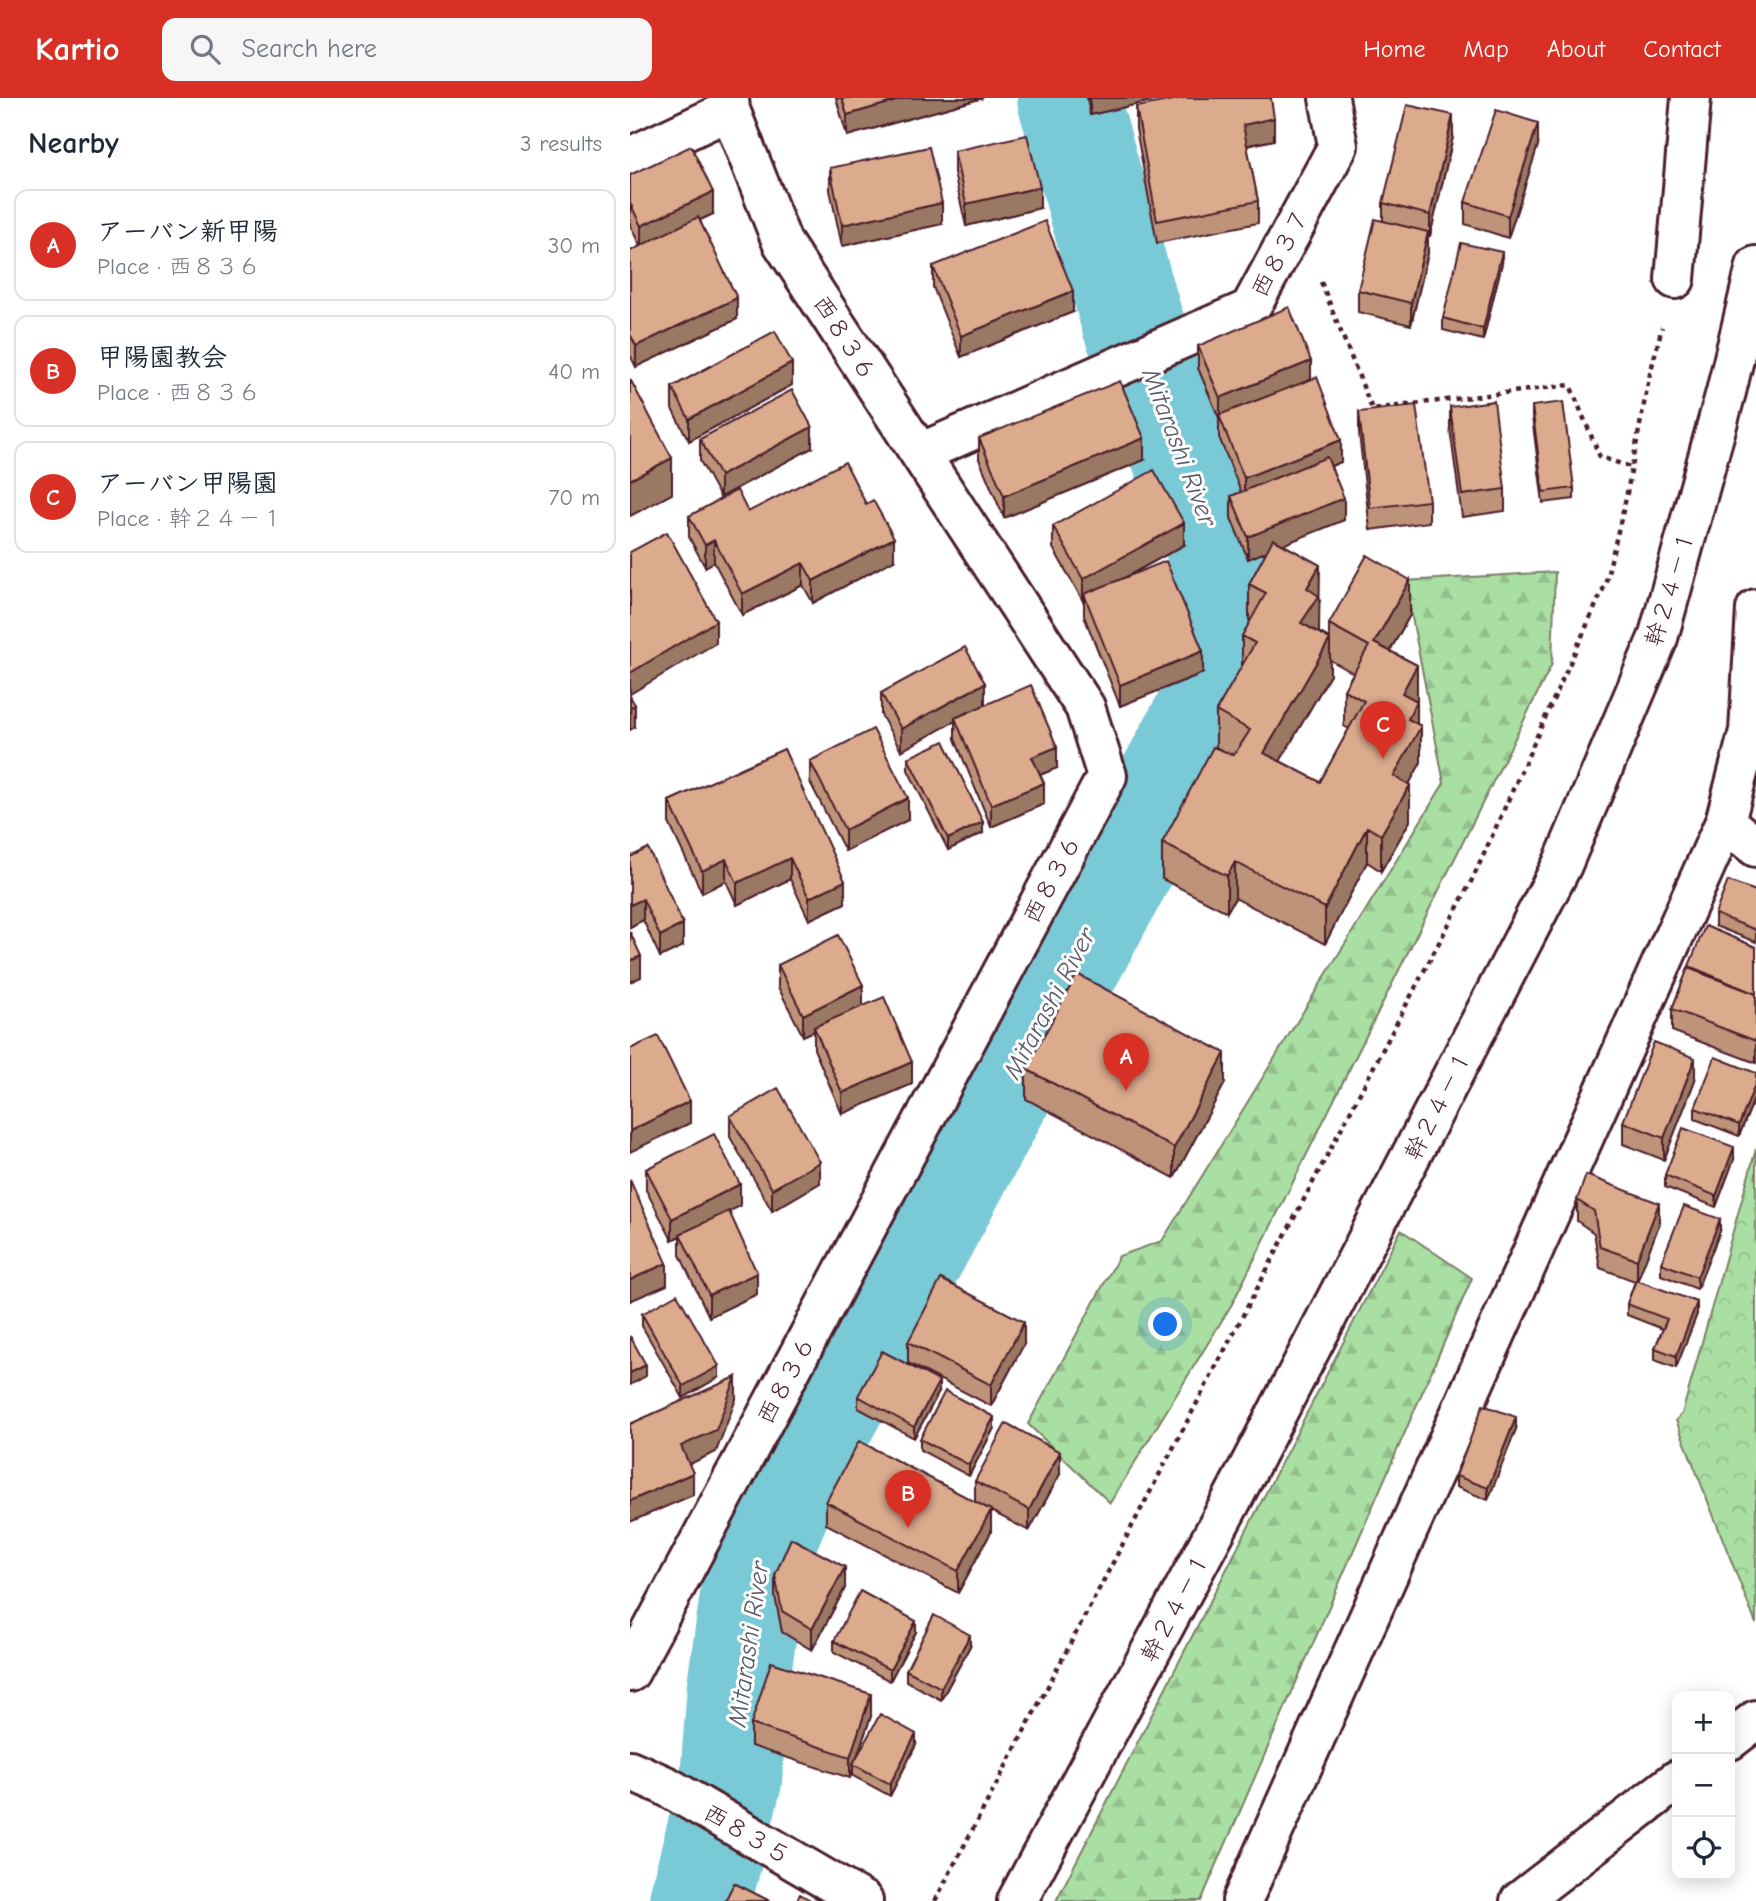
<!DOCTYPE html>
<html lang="en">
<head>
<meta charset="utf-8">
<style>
  :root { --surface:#fff; --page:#f6f6f7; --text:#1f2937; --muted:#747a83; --line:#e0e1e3; --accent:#d93025 }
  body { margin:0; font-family:"Comic Neue","Klee One",sans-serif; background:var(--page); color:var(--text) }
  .controls { position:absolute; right:21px; bottom:21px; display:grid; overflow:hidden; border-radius:14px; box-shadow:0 4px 18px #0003 }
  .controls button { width:63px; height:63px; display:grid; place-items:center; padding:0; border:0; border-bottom:2px solid var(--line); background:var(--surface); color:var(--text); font:35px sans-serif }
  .you { position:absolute; left:536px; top:1227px; width:24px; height:24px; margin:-18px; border:5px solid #fff; border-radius:50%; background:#1a73e8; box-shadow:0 0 0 10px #1a73e833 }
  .badge { display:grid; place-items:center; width:46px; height:46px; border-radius:50%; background:var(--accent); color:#fff; font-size:23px; font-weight:700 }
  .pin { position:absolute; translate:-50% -58px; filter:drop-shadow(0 2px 4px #0008) }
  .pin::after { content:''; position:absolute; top:37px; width:24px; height:21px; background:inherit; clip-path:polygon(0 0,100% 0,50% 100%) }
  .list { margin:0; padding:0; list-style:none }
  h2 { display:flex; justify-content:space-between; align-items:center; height:91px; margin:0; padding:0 28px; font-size:30px }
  h2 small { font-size:23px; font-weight:400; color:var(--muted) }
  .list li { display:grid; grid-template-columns:46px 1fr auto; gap:21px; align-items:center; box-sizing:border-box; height:112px; margin:0 14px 14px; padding:0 14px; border:2px solid var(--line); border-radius:14px }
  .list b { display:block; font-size:26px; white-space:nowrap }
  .list p { margin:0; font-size:23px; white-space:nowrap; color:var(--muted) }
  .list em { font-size:23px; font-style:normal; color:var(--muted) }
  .icon { flex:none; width:38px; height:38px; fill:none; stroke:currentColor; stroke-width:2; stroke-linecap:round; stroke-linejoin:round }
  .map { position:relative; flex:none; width:1126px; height:1803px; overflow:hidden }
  header { display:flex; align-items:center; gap:42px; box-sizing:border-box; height:98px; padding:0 35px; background:var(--accent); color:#fff }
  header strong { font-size:33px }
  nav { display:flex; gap:38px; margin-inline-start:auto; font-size:24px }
  .search { width:490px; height:63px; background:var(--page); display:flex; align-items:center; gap:18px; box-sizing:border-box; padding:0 24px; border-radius:14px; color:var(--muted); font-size:26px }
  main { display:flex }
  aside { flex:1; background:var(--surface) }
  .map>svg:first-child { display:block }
</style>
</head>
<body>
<header>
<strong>Kartio</strong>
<div class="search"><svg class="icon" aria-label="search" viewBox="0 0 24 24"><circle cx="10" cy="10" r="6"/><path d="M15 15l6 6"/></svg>Search here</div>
<nav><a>Home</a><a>Map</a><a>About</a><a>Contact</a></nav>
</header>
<main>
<aside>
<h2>Nearby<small>3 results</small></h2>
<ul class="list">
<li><span class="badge">A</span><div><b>アーバン新甲陽</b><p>Place · 西８３６</p></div><em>30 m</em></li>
<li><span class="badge">B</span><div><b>甲陽園教会</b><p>Place · 西８３６</p></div><em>40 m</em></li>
<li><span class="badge">C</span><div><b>アーバン甲陽園</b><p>Place · 幹２４－１</p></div><em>70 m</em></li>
</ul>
</aside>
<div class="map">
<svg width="1126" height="1803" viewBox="0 0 1126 1803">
  <defs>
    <pattern id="forest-firs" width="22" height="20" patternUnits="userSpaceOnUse" patternTransform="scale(1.75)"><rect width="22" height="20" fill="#a9dfa2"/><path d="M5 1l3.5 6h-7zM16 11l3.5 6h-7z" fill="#93bf8c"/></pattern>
    <pattern id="park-crowns" width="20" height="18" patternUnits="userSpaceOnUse" patternTransform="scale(1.75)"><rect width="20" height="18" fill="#a9dfa2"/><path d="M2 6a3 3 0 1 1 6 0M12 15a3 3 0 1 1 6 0" fill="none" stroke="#93bf8c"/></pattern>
  </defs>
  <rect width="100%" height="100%" fill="#fff"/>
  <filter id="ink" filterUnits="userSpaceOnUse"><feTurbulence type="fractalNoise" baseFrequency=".0143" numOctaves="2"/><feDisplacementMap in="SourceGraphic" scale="14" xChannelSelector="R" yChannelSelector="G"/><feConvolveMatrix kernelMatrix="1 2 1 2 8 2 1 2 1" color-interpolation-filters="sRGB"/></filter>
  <g filter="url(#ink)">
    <path fill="url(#forest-firs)" stroke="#7a7f66" stroke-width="2" d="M 925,474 L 922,566 L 602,1206 L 480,1405 L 398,1326 L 489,1158 L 532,1143 L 814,685 L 775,483 Z
      M 771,1132 L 842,1180 L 571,1803 L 426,1803 Z"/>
    <path fill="url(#park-crowns)" stroke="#7a7f66" stroke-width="2" d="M 1126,1051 L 1126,1526 L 1046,1322 L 1052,1316 Z"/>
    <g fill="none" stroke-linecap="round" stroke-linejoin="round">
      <path stroke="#7ac9d7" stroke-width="102" d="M 70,1803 L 101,1682 L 108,1588 L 126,1464 L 157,1391 L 593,583 L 600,484 L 502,223 L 438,0"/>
      <g stroke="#4a1f2b" stroke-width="44">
        <path id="minor" d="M 0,59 L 100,12
          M 1045,181 L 1061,0
          M 290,355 L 620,211 L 708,48 L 699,0
          M 1095,724 L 1126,749
          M 0,1574 L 477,678 L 455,609 L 152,144 L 100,12 L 99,0
          M 1100,1642 L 1126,1622
          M 0,1672 L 36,1688 L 233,1803
          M 612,1803 L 1095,724 L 1119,633 L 1126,511
          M 890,1803 L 1047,1682"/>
      </g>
      <g stroke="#4a1f2b" stroke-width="44">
        <path id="tertiary" d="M 387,1803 L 604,1398 L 932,767 L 1028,540 L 1096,294 L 1126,168"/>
      </g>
      <path stroke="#4a1f2b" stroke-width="4.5" stroke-dasharray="5 5" stroke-linecap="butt" d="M 691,184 L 742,311 L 940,287 L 970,359 L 1001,369
        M 305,1803 L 844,778 L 975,487 L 996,400 L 1019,280 L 1032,229"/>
      <use href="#minor" stroke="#fff" stroke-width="38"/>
      <use href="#tertiary" stroke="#fff" stroke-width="38"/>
    </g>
    <path fill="#bd937a" stroke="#4a1f2b" stroke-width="2" fill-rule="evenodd" d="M 206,0 L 353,0 L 217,38 Z
      M 457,0 L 530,0 L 530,1 L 460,17 Z
      M 506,9 L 644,42 L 617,48 L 628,103 L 628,125 L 527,145 L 506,31 Z
      M 823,39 L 800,138 L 798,138 L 798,155 L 781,227 L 728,214 L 728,192 L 753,123 L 753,105 Z
      M 908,47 L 878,140 L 835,126 L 835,104 Z
      M 324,53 L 410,110 L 336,128 L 324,75 Z
      M 200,70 L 312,126 L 212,148 L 200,92 Z
      M 0,77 L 83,116 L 70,122 L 107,221 L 6,269 L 0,257 L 0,153 L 10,148 L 0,127 Z
      M 872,165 L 853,242 L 813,232 L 813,220 Z
      M 303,168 L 443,214 L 331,259 L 303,189 Z
      M 568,248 L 681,281 L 711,364 L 701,368 L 714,422 L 653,446 L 690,503 L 689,504 L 689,534 L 699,540 L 699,526 L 780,517 L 760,553 L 787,567 L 787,626 L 791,664 L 779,686 L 780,723 L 751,773 L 737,764 L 695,846 L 605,800 L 597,814 L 532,781 L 532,745 L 591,652 L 586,649 L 586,613 L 612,568 L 612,538 L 621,523 L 619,522 L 619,486 L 637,453 L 618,461 L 601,420 L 601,398 L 611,394 L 589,339 L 589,320 L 568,270 ZM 700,562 L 723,575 L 714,592 L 714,628 L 719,631 L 690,684 L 650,663 L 700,577 Z
      M 162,287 L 59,343 L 42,311 L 42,289 Z
      M 902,308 L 944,390 L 944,401 L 913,405 L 902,319 Z
      M 820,309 L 875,391 L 875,413 L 832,419 L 820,331 Z
      M 729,314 L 799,403 L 799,424 L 740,432 L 729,335 Z
      M 349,340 L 514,362 L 374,420 L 349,361 Z
      M 70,341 L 182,350 L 90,399 L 70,363 Z
      M 118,414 L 264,462 L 183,505 L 173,487 L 112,517 L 84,464 L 75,469 L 59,439 L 59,418 Z
      M 423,428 L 554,447 L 494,480 L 573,575 L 490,608 L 454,518 L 454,502 L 453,503 L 423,450 Z
      M 251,595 L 355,607 L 427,670 L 410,677 L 414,706 L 361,729 L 325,641 L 325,623 L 271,653 L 251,617 Z
      M 154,651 L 215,805 L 179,822 L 160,781 L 107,807 L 96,783 L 72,795 L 39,725 L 39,703 Z
      M 278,660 L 353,735 L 318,752 L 278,672 Z
      M 180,663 L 278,722 L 215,753 L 180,684 Z
      M 0,759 L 53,848 L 30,859 L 13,822 L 0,829 Z
      M 1126,793 L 1126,844 L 1085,828 L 1085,816 Z
      M 1126,849 L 1126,965 L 1042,933 L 1042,911 L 1059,868 Z
      M 148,867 L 233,908 L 282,986 L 212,1016 L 184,951 L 184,933 L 173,938 L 148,889 Z
      M 396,971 L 595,985 L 544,1080 L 396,1001 Z
      M 1126,975 L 1126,996 L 1109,1038 L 1065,1021 L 1065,1010 Z
      M 1065,982 L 1034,1062 L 993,1046 L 993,1024 Z
      M 100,1018 L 190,1085 L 142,1113 L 100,1039 Z
      M 1104,1061 L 1086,1109 L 1035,1089 L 1035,1077 Z
      M 16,1071 L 110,1108 L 99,1113 L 127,1196 L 79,1219 L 50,1157 L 50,1138 L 42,1142 L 16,1092 Z
      M 947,1102 L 1029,1127 L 1007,1182 L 1067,1216 L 1046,1270 L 1025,1262 L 1025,1250 L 1033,1231 L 997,1217 L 997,1206 L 1005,1183 L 970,1170 L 964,1135 L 947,1123 Z
      M 1090,1133 L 1067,1191 L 1031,1177 L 1031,1165 Z
      M 12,1216 L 89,1279 L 53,1300 L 12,1228 Z
      M 278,1244 L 394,1246 L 361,1308 L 278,1265 Z
      M 309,1294 L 284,1340 L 228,1310 L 228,1298 Z
      M 364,1330 L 339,1378 L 290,1352 L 290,1341 Z
      M 886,1331 L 858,1402 L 826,1389 L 826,1378 Z
      M 430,1376 L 399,1433 L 361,1413 L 361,1434 L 328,1495 L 196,1426 L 196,1404 L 345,1404 L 345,1383 Z
      M 145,1477 L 215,1490 L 182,1552 L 152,1534 L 145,1498 Z
      M 286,1534 L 260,1583 L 204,1554 L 204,1543 Z
      M 340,1548 L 311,1602 L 276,1583 L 276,1572 Z
      M 241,1618 L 227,1659 L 286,1647 L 260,1698 L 223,1678 L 223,1671 L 220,1680 L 121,1648 L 121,1626 Z"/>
    <path fill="#9a7863" stroke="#4a1f2b" stroke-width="2" d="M 276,0 L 353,0 L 217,38 L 217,17 Z
      M 460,0 L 530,0 L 530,1 L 460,17 Z
      M 823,17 L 823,39 L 800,138 L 800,117 Z
      M 644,20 L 644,42 L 613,48 L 613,27 Z
      M 908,25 L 908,47 L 878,140 L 878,118 Z
      M 410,89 L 410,110 L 336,128 L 336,106 Z
      M 83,94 L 83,116 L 11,150 L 11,128 Z
      M 312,105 L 312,126 L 212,148 L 212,127 Z
      M 798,134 L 798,155 L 781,227 L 781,205 Z
      M 872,154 L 872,165 L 853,242 L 853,231 Z
      M 443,193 L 443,214 L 331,259 L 331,238 Z
      M 107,200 L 107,221 L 6,269 L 6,248 Z
      M 681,263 L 681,284 L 590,319 L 590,300 Z
      M 162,265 L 162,287 L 59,343 L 59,321 Z
      M 182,329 L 182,350 L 90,399 L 90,378 Z
      M 514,340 L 514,362 L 374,420 L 374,398 Z
      M 711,342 L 711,364 L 614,402 L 614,380 Z
      M 42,360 L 42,396 L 0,418 L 0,382 Z
      M 714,400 L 714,422 L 618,461 L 618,439 Z
      M 554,425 L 554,447 L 456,501 L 454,496 L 454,502 L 453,503 L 453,481 Z
      M 264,440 L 264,462 L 183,505 L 183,483 Z
      M 84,442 L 84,464 L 75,469 L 75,447 Z
      M 173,465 L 173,487 L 112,517 L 112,496 Z
      M 690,467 L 689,534 L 671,560 L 671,525 L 677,490 Z
      M 780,482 L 780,517 L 744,581 L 744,545 Z
      M 86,523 L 86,545 L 0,596 L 0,575 Z
      M 700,541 L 700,577 L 634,691 L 634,655 Z
      M 573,553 L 573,575 L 490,608 L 490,587 Z
      M 787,567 L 787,635 L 791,628 L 791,664 L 764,714 L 764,678 L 772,595 Z
      M 355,585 L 355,607 L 325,620 L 325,623 L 271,653 L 271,631 Z
      M 5,607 L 5,629 L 0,632 L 0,610 Z
      M 427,649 L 427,670 L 402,680 L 402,659 Z
      M 414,685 L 414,706 L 361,729 L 361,707 Z
      M 780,687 L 780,723 L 751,773 L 751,737 Z
      M 278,700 L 278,722 L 215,753 L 215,732 Z
      M 353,724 L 353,735 L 318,752 L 318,741 Z
      M 737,729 L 737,764 L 695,846 L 695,810 Z
      M 160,760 L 160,781 L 107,807 L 107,785 Z
      M 96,761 L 96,783 L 72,795 L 72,773 Z
      M 605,764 L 605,800 L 597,814 L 597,778 Z
      M 215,783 L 215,805 L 179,822 L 179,800 Z
      M 13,801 L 13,822 L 0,829 L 0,807 Z
      M 53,826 L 53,848 L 30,859 L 30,838 Z
      M 11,858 L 11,879 L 0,884 L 0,863 Z
      M 233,887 L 233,909 L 184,929 L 184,933 L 173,938 L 173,917 Z
      M 595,955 L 595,985 L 544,1080 L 544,1050 Z
      M 1065,960 L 1065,982 L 1034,1062 L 1034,1040 Z
      M 282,964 L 282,986 L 212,1016 L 212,995 Z
      M 1126,984 L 1126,996 L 1109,1038 L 1109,1027 Z
      M 60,1003 L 60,1025 L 0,1054 L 0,1033 Z
      M 1104,1049 L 1104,1061 L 1086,1109 L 1086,1098 Z
      M 190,1064 L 190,1085 L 142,1113 L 142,1091 Z
      M 110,1086 L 110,1108 L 51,1138 L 50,1136 L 50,1138 L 42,1142 L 42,1121 Z
      M 1029,1105 L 1029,1127 L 1007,1184 L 1007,1162 Z
      M 1090,1121 L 1090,1133 L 1067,1191 L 1067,1179 Z
      M 37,1165 L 37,1187 L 0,1203 L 0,1182 Z
      M 127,1175 L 127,1196 L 79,1219 L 79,1197 Z
      M 1067,1204 L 1067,1216 L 1046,1270 L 1046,1258 Z
      M 394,1224 L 394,1246 L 361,1308 L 361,1287 Z
      M 16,1267 L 16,1278 L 0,1287 L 0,1275 Z
      M 89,1268 L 89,1279 L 53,1300 L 53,1288 Z
      M 106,1279 L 106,1301 L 86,1354 L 51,1370 L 51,1348 Z
      M 309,1283 L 309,1294 L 284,1340 L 284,1329 Z
      M 364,1319 L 364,1330 L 339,1378 L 339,1367 Z
      M 886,1319 L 886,1331 L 858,1402 L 858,1390 Z
      M 430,1354 L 430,1376 L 399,1433 L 399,1412 Z
      M 63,1375 L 63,1397 L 0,1424 L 0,1403 Z
      M 361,1412 L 361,1434 L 328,1495 L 328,1473 Z
      M 215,1469 L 215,1490 L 182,1552 L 182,1531 Z
      M 286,1523 L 286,1534 L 260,1583 L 260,1572 Z
      M 340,1537 L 340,1548 L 311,1602 L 311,1590 Z
      M 241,1596 L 241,1618 L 224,1667 L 223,1666 L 223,1671 L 220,1680 L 220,1659 Z
      M 286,1636 L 286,1647 L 260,1698 L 260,1686 Z"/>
    <path fill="#dcab8e" stroke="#4a1f2b" stroke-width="2" d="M 212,0 L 276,0 L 217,17 Z
      M 554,0 L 641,0 L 644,20 L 613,27 L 628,103 L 527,123 L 506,9 Z
      M 777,7 L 823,17 L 800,117 L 753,105 Z
      M 866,12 L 908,25 L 878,118 L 835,104 Z
      M 397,37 L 410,89 L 336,106 L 324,53 Z
      M 61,48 L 83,94 L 11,128 L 0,105 L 0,77 Z
      M 299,49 L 312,105 L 212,127 L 200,70 Z
      M 68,119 L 107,200 L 6,248 L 0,236 L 0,153 Z
      M 745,121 L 798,134 L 781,205 L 728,192 Z
      M 415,123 L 443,193 L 331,238 L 303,168 Z
      M 831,145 L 872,154 L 853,231 L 813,220 Z
      M 659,209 L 681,263 L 590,300 L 568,248 Z
      M 145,233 L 162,265 L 59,321 L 42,289 Z
      M 687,279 L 711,342 L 614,380 L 589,317 Z
      M 0,281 L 42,360 L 0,382 Z
      M 490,283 L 514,340 L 374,398 L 349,340 Z
      M 162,292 L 182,329 L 90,378 L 70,341 Z
      M 864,303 L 875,391 L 832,397 L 820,309 Z
      M 933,304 L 944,390 L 913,394 L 902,308 Z
      M 786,307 L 799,403 L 740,410 L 729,314 Z
      M 697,359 L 714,400 L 618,439 L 601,398 Z
      M 215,364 L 236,406 L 243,402 L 264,440 L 183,483 L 173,465 L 112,496 L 84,442 L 75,447 L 59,418 L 107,392 L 118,414 Z
      M 524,372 L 554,425 L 453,481 L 423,428 Z
      M 37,434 L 86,523 L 0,575 L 0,454 Z
      M 643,441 L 690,467 L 677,490 L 689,498 L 671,525 L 700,541 L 634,655 L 690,684 L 734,603 L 714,592 L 739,548 L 699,526 L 737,457 L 780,482 L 744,545 L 787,567 L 772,595 L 787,603 L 778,621 L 791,628 L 764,678 L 780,687 L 751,737 L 737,729 L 695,810 L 605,764 L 597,778 L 532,745 L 583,649 L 604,657 L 620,632 L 586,613 L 625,545 L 612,538 L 636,495 L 619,486 Z
      M 536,463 L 573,553 L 490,587 L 454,496 Z
      M 335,549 L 355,585 L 271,631 L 251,595 Z
      M 401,587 L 427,649 L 402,659 L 414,685 L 361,707 L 325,620 Z
      M 0,598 L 5,607 L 0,610 Z
      M 243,631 L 278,700 L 215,732 L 180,663 Z
      M 314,643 L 353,724 L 318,741 L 278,660 Z
      M 154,651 L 215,783 L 179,800 L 160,760 L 107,785 L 96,761 L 72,773 L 39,703 Z
      M 18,750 L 53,826 L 30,838 L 13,801 L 0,807 L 0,759 Z
      M 1098,783 L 1126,793 L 1126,832 L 1085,816 Z
      M 1075,828 L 1126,849 L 1126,896 L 1059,868 Z
      M 0,834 L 11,858 L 0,863 Z
      M 208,837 L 233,887 L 173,917 L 148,867 Z
      M 1058,870 L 1126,896 L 1126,943 L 1042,911 Z
      M 447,876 L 595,955 L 544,1050 L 396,971 Z
      M 254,899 L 282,964 L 212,995 L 184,929 Z
      M 28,938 L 60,1003 L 0,1033 L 0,951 Z
      M 1024,944 L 1065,960 L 1034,1040 L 993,1024 Z
      M 1085,959 L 1126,975 L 1126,984 L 1109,1027 L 1065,1010 Z
      M 148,990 L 190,1064 L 142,1091 L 100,1018 Z
      M 1053,1030 L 1104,1049 L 1086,1098 L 1035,1077 Z
      M 84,1036 L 110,1086 L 42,1121 L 16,1071 Z
      M 956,1077 L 1029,1105 L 1007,1162 L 970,1149 L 964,1113 L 947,1102 Z
      M 0,1082 L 37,1165 L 0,1182 Z
      M 1054,1108 L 1090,1121 L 1067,1179 L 1031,1165 Z
      M 99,1113 L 127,1175 L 79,1197 L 50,1136 Z
      M 311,1181 L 394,1224 L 361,1287 L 278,1244 Z
      M 1006,1182 L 1067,1204 L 1046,1258 L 1025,1250 L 1037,1221 L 997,1206 Z
      M 47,1196 L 89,1268 L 53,1288 L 12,1216 Z
      M 0,1238 L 16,1267 L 0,1275 Z
      M 252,1253 L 309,1283 L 284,1329 L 228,1298 Z
      M 106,1279 L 86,1332 L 51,1348 L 63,1375 L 0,1403 L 0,1326 Z
      M 315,1293 L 364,1319 L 339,1367 L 290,1341 Z
      M 853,1307 L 886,1319 L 858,1390 L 826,1378 Z
      M 376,1325 L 430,1354 L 399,1412 L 345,1383 Z
      M 229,1343 L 361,1412 L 328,1473 L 196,1404 Z
      M 161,1440 L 215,1469 L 182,1531 L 152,1513 L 145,1477 Z
      M 230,1493 L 286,1523 L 260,1572 L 204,1543 Z
      M 304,1517 L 340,1537 L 311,1590 L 276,1572 Z
      M 141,1564 L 241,1596 L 220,1659 L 121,1626 Z
      M 250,1616 L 286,1636 L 260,1686 L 223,1666 Z
      M 104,1785 L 140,1803 L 95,1803 Z
      M 170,1796 L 182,1803 L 166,1803 Z"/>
  </g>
  <g text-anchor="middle" stroke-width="6" stroke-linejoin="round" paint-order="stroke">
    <g font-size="24" fill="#4a1f2b" stroke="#fff">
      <text transform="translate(650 155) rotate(-62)" y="8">西８３７</text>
      <text transform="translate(215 240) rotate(57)" y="8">西８３６</text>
      <text transform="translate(1040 490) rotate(-73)" y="8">幹２４－１</text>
      <text transform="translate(422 781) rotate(-62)" y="8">西８３６</text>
      <text transform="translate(808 1007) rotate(-63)" y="8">幹２４－１</text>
      <text transform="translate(156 1282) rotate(-62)" y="8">西８３６</text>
      <text transform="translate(545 1509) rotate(-62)" y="8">幹２４－１</text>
      <text transform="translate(117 1736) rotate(30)" y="8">西８３５</text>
    </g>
    <g font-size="26" font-style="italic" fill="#5b5a67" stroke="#fff">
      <text transform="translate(550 349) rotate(69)" y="9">Mitarashi River</text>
      <text transform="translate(419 905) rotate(-62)" y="9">Mitarashi River</text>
      <text transform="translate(118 1546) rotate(-82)" y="9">Mitarashi River</text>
    </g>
  </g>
</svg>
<div class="controls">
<button>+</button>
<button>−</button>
<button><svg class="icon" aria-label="locate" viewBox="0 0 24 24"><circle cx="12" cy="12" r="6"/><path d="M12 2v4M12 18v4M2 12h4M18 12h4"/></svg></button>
</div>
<div class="you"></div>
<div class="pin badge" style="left:496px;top:993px">A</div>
<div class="pin badge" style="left:278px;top:1430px">B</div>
<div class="pin badge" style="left:753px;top:661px">C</div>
</div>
</main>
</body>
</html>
